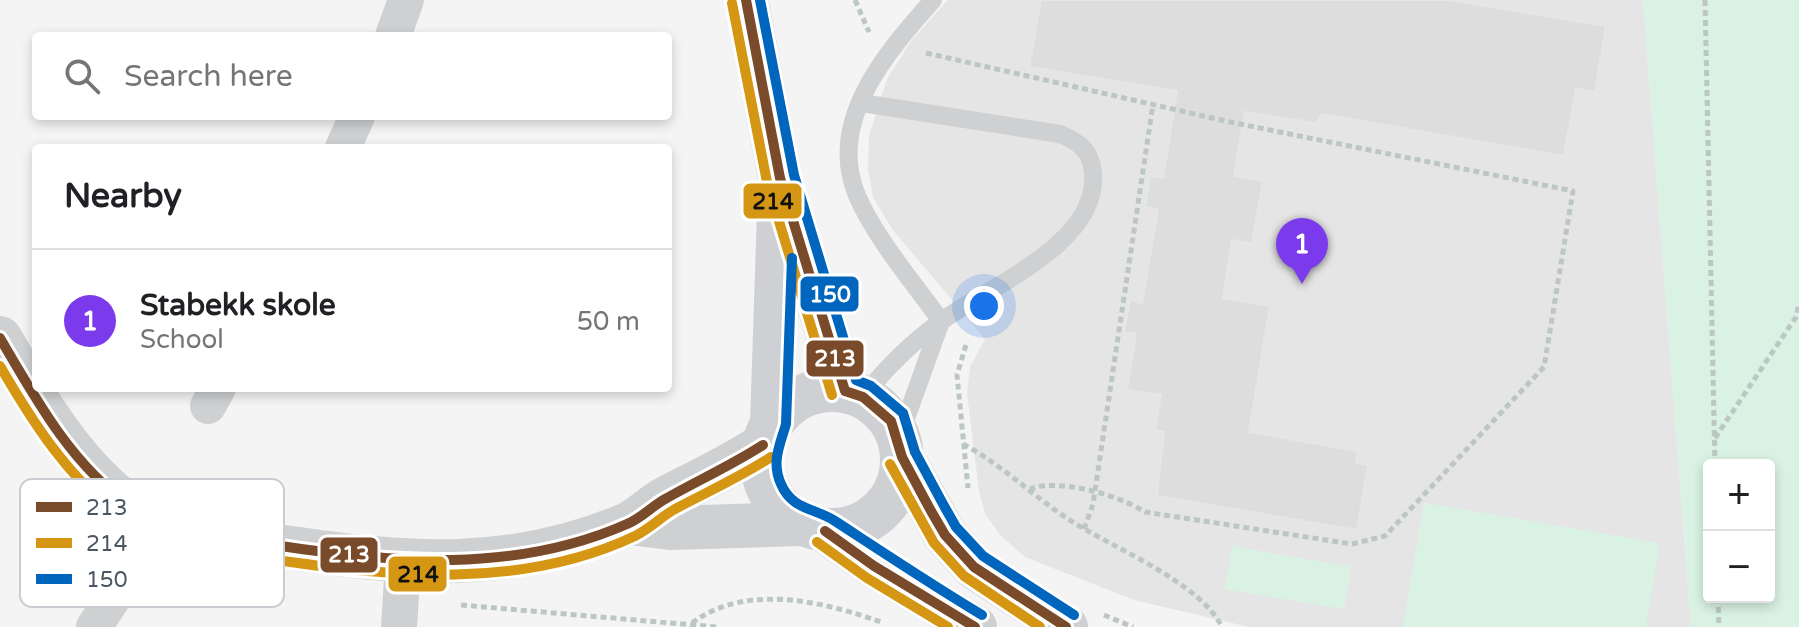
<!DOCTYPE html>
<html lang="en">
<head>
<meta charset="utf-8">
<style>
  :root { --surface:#fff; --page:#f2f2f2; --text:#202124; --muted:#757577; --line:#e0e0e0; --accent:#7c3aed }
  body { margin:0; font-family:"Varela Round",sans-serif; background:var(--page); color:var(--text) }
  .controls { position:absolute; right:24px; bottom:24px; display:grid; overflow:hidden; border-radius:8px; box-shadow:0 4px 12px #0003 }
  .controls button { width:72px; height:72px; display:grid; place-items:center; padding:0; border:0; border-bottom:2px solid var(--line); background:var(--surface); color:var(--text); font:40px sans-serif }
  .you { position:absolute; left:984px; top:306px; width:28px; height:28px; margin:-20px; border:6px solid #fff; border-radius:50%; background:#1a73e8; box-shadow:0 0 0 12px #1a73e833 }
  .badge { display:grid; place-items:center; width:52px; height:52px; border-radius:50%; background:var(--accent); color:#fff; font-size:26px; font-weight:700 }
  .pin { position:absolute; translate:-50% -66px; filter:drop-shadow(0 2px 4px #0008) }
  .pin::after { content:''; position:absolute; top:42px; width:28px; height:24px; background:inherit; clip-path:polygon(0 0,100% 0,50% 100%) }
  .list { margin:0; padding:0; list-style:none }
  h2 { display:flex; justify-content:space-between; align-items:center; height:104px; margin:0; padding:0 32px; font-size:34px }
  h2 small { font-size:26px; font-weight:400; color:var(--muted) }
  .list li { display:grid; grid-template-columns:52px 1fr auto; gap:24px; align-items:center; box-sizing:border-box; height:144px; padding:0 32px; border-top:2px solid var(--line) }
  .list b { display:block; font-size:30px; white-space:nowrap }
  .list p { margin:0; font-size:26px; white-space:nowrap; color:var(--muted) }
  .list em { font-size:26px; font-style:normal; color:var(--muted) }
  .icon { flex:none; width:44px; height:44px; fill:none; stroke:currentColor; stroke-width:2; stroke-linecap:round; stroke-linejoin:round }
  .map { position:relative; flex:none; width:1799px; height:627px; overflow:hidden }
  .search { position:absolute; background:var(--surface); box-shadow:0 4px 12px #0003; left:32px; top:32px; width:640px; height:88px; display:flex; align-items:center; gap:20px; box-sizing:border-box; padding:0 28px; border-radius:8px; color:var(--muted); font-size:30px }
  .panel { position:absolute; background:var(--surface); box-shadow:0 4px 12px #0003; left:32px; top:144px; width:640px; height:248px; border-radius:8px }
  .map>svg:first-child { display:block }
</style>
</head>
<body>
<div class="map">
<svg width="1799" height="627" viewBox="0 0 1799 627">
  <rect width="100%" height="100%" fill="#f4f4f4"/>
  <path fill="#e6e5e6" d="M 948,0 L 1643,0 L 1691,627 L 1249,627 L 1134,600 L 1025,557 L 1000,535 L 985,514 L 979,491 L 967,393 L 970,367 L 985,339 L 892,229 L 873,197 L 868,170 L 869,136 L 887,79 L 911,41 Z"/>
  <path fill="#d9f2e3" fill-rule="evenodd" d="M 1643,0 L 1799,0 L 1799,627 L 1691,627 ZM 1709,465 L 1769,465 L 1769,597 L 1709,597 Z
    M 1424,503 L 1660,543 L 1646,627 L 1403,627 Z
    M 1232,546 L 1351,567 L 1344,609 L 1225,589 Z"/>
  <path fill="#ddddde" stroke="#e5e6e7" stroke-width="2" d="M 1041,0 L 1449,0 L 1606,26 L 1595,92 L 1576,89 L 1564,156 L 1322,114 L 1316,123 L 1245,112 L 1234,176 L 1263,181 L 1252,243 L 1232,240 L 1223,298 L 1270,306 L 1249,432 L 1358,451 L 1356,463 L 1368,465 L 1357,530 L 1157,496 L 1164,432 L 1155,431 L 1161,395 L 1127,390 L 1136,334 L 1124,332 L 1130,300 L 1142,303 L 1158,209 L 1145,207 L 1150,176 L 1163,178 L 1177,91 L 1029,67 Z"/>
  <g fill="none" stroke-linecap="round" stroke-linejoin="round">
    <path stroke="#bcc7c4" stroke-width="5" stroke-dasharray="6 4" stroke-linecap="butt" d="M 855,0 L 869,32
      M 1705,0 L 1715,465
      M 926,53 L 1230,122 L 1573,191 L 1544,367 L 1385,536 L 1352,544 L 1145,512 C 1118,495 1060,478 1030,489
      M 966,345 L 957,375 L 968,488
      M 1715,438 L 1796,317 L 1799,304
      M 963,444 C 1002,465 1032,495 1068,519 C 1112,548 1199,581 1222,627
      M 1084,529 L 1093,504 L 1153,104
      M 1718,597 L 1719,627
      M 461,605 L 717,627
      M 1104,615 L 1133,627
      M 692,623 C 745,583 822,601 881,622"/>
    <path stroke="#ced0d2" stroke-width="18" d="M 933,0 C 888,51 827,119 856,193 C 874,237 914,283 941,321
      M 862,103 L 1060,134 C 1079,142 1091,150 1093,173 C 1099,243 992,285 943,320 C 913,341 885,369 863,397
      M 899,438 L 940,324"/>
    <path stroke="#ced0d2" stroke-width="36" d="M 393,36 L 406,0
      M 343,148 L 357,116
      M 208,406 L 218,388
      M 94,627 L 139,559 L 155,522
      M 399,627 L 403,562"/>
    <path stroke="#ced0d2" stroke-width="44" d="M 0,338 C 39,404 83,484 154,521 C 184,537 249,541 284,547 C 407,565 510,574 628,524 C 642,517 654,504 668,497 C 701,480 732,466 763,445
      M 630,523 L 670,528 L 801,524"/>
    <path stroke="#ced0d4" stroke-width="44" d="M 748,9 L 780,178 L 845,391
      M762 460a70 70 0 1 1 140 0a70 70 0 1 1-140 0Z
      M 772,423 L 779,212
      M 902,457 L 945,535 L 974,567 L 1066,627
      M 825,531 L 874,566 L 975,627"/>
    <g stroke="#fff" stroke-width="16">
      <path id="bus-1" d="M 746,0 L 780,178 L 845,391 L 863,397 L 891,421 L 902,457 L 931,511 L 945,535 L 974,567 L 1066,627
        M 0,338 C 35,398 71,464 129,505 C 172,536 223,538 274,545 C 392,563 514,574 627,524 C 642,518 653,505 667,498 C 699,480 732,465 763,445
        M 825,531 L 874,566 L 975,627"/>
    </g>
    <g stroke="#fff" stroke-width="16">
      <path id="bus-2" d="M 732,3 L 767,182 L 832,395
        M 0,366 C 32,421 68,478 120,516 C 165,549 218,551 270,559 C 391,577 521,590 635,536 C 649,529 661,517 675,509 C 707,492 740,477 771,457
        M 890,464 L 934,543 L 964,576 L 1040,627
        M 817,542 L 867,578 L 948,627"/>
    </g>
    <g stroke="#fff" stroke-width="16">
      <path id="bus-3" d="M 760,0 L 794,175 L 856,380 L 871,386 L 903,413 L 915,452 L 943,504 L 956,527 L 983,556 L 1074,615
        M 792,258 L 786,424 C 780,445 771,462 781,484 C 792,510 815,508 835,521 C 884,553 932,585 982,615"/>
    </g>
    <use href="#bus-1" stroke="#7a4b2a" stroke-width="10"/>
    <use href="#bus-2" stroke="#d49613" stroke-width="10"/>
    <use href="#bus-3" stroke="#0065bd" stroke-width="10"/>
  </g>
  <rect x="20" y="479" width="264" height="128" rx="12" fill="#fff" stroke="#c9ccd0" stroke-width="2"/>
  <rect x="36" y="502" width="36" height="10" fill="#7a4b2a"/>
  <rect x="36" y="538" width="36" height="10" fill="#d49613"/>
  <rect x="36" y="574" width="36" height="10" fill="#0065bd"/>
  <g font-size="22" fill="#4a5661">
    <text x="86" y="515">213</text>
    <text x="86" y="551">214</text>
    <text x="86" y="587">150</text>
  </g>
  <g stroke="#fff" stroke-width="3">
    <rect x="742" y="182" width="61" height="38" rx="8" fill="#d49613"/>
    <rect x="799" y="275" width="61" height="38" rx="8" fill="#0065bd"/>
    <rect x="805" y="339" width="60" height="39" rx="8" fill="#7a4b2a"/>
    <rect x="319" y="536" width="60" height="38" rx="8" fill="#7a4b2a"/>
    <rect x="387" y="555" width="61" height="38" rx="8" fill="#d49613"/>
  </g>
  <g font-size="22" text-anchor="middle" font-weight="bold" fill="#fff">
    <text x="830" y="302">150</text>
    <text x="835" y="366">213</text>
    <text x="349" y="562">213</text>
  </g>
  <g font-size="22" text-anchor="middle" font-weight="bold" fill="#111">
    <text x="773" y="209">214</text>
    <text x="418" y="582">214</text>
  </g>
</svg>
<div class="controls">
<button>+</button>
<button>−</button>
</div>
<div class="you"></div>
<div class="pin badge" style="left:1302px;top:284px">1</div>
<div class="search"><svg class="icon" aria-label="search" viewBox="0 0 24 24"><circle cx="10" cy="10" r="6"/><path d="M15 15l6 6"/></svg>Search here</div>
<section class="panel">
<h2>Nearby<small></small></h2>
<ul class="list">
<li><span class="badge">1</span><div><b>Stabekk skole</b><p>School</p></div><em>50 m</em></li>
</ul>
</section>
</div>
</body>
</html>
